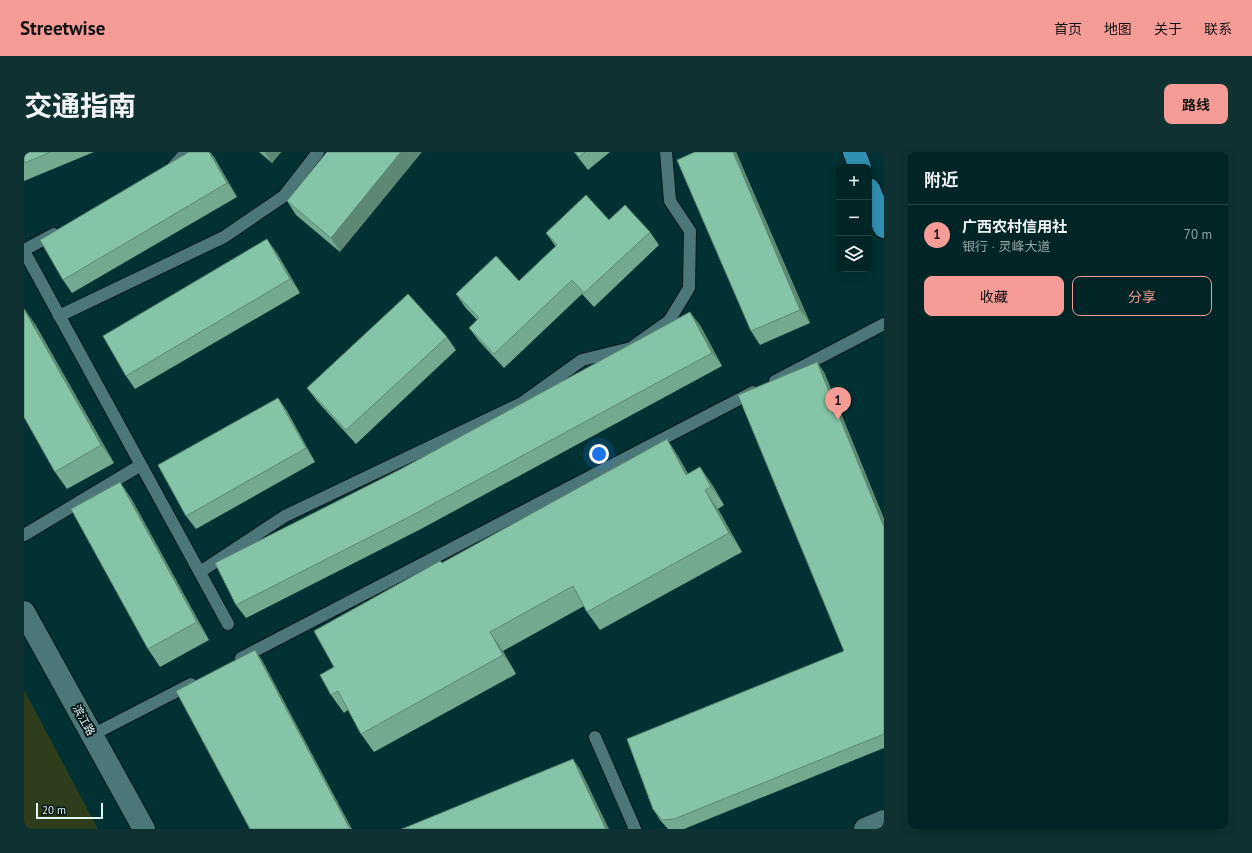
<!DOCTYPE html>
<html lang="zh">
<head>
<meta charset="utf-8">
<style>
  :root { --surface:#012526; --page:#0f3132; --text:#f1f3f6; --muted:#96a5a7; --line:#234243; --accent:#f59c96 }
  body { margin:0; font-family:"PT Sans","Noto Sans SC",sans-serif; background:var(--page); color:var(--text) }
  .controls { position:absolute; right:12px; top:12px; display:grid; overflow:hidden; border-radius:8px; box-shadow:0 2px 10px #0003 }
  .controls button { width:36px; height:36px; display:grid; place-items:center; padding:0; border:0; border-bottom:1px solid var(--line); background:var(--surface); color:var(--text); font:20px sans-serif }
  .scale { position:absolute; left:12px; bottom:10px; width:67px; box-sizing:border-box; padding-left:4px; border:2px solid #e1f8f8; border-top:0; font-size:11px; line-height:14px; white-space:nowrap; color:#e1f8f8; -webkit-text-stroke:3px #051616; paint-order:stroke }
  .you { position:absolute; left:575px; top:302px; width:14px; height:14px; margin:-10px; border:3px solid #fff; border-radius:50%; background:#1a73e8; box-shadow:0 0 0 6px #1a73e833 }
  .badge { display:grid; place-items:center; width:26px; height:26px; border-radius:50%; background:var(--accent); color:#111; font-size:13px; font-weight:700 }
  .pin { position:absolute; translate:-50% -33px; filter:drop-shadow(0 1px 2px #0008) }
  .pin::after { content:''; position:absolute; top:21px; width:14px; height:12px; background:inherit; clip-path:polygon(0 0,100% 0,50% 100%) }
  .list { margin:0; padding:0; list-style:none }
  h2 { display:flex; justify-content:space-between; align-items:center; height:52px; margin:0; padding:0 16px; font-size:17px }
  h2 small { font-size:13px; font-weight:400; color:var(--muted) }
  .list li { display:grid; grid-template-columns:26px 1fr auto; gap:12px; align-items:center; box-sizing:border-box; height:60px; padding:0 16px; border-top:1px solid var(--line) }
  .list b { display:block; font-size:15px; white-space:nowrap }
  .list p { margin:0; font-size:13px; white-space:nowrap; color:var(--muted) }
  .list em { font-size:13px; font-style:normal; color:var(--muted) }
  .actions { display:flex; gap:8px; padding:12px 16px }
  .actions a { flex:1; padding:9px 0; border:1px solid var(--accent); border-radius:8px; text-align:center; font-size:14px; color:var(--accent) }
  .actions .main { background:var(--accent); color:#111 }
  .icon { flex:none; width:22px; height:22px; fill:none; stroke:currentColor; stroke-width:2; stroke-linecap:round; stroke-linejoin:round }
  .map { position:relative; flex:none; width:860px; height:677px; overflow:hidden; border-radius:8px }
  header { display:flex; align-items:center; gap:24px; box-sizing:border-box; height:56px; padding:0 20px; background:var(--accent); color:#111 }
  header strong { font-size:19px }
  nav { display:flex; gap:22px; margin-inline-start:auto; font-size:14px }
  .intro { display:flex; align-items:center; justify-content:space-between; box-sizing:border-box; height:96px; padding:0 24px }
  h1 { margin:0; font-size:28px }
  .button { padding:10px 18px; border-radius:8px; background:var(--accent); color:#111; font-size:14px; font-weight:700 }
  main { display:flex; gap:24px; padding:0 24px }
  aside { flex:1; background:var(--surface); border-radius:8px; box-shadow:0 2px 10px #0003 }
  .map>svg:first-child { display:block }
</style>
</head>
<body>
<header>
<strong>Streetwise</strong>
<nav><a>首页</a><a>地图</a><a>关于</a><a>联系</a></nav>
</header>
<div class="intro"><h1>交通指南</h1><a class="button">路线</a></div>
<main>
<div class="map">
<svg width="860" height="677" viewBox="0 0 860 677">
  <rect width="100%" height="100%" fill="#013132"/>
  <path fill="#2e3d1b" d="M 0,538 L 74,677 L 0,677 Z"/>
  <g fill="none" stroke-linecap="round" stroke-linejoin="round">
    <g stroke="#021617" stroke-width="14">
      <path id="lane" d="M 149,15 L 162,0
        M 0,98 L 30,82
        M 0,99 L 204,472
        M 35,164 L 200,85 L 260,44 L 294,0
        M 751,229 L 860,172
        M 0,383 L 117,313
        M 176,420 L 261,364 L 498,251 L 558,208 L 607,196 L 645,169 L 665,136 L 666,79 L 646,49 L 642,0
        M 217,506 L 729,240
        M 68,583 L 167,532
        M 571,585 L 611,677"/>
    </g>
    <g stroke="#021617" stroke-width="24">
      <path id="street" d="M 0,460 L 120,677
        M 841,677 L 860,669"/>
    </g>
    <g stroke="#021617" stroke-width="24">
      <path id="primary" d="M 830,0 L 836,15
        M 845,37 L 860,75"/>
    </g>
    <use href="#lane" stroke="#4c7779" stroke-width="12"/>
    <use href="#street" stroke="#4c7779" stroke-width="22"/>
    <use href="#primary" stroke="#3191b3" stroke-width="22"/>
  </g>
  <path fill="#72a98f" d="M 0,0 L 70,0 L 0,29 Z
    M 235,0 L 257,0 L 248,11 Z
    M 303,0 L 316,100 L 272,63 L 263,49 Z
    M 550,0 L 586,0 L 564,18 Z
    M 709,0 L 712,0 L 786,171 L 736,193 L 727,179 Z
    M 190,5 L 213,45 L 48,141 L 39,128 Z
    M 585,68 L 626,80 L 635,93 L 570,155 L 558,142 L 480,216 L 455,189 L 445,176 L 453,168 L 441,155 L 432,142 L 495,129 L 532,95 L 522,81 Z
    M 253,101 L 276,141 L 111,237 L 102,224 Z
    M 11,172 L 90,311 L 43,337 L 31,320 Z
    M 676,173 L 698,214 L 397,377 L 222,466 L 212,453 Z
    M 423,185 L 432,198 L 332,292 L 293,249 L 283,236 Z
    M 800,220 L 860,367 L 860,596 L 660,677 L 644,677 L 636,668 L 629,657 L 820,499 Z
    M 254,246 L 263,259 L 291,310 L 172,377 L 162,364 Z
    M 643,287 L 655,306 L 664,322 L 676,315 L 689,334 L 700,353 L 694,357 L 718,400 L 576,478 L 563,460 L 560,454 L 479,499 L 492,522 L 350,600 L 337,582 L 324,558 L 320,561 L 307,543 L 310,515 L 418,411 Z
    M 96,330 L 108,348 L 185,488 L 136,515 L 124,497 Z"/>
  <path fill="#5d8974" d="M 185,0 L 186,0 L 190,5 L 213,45 L 203,31 Z
    M 241,0 L 257,0 L 248,11 Z
    M 377,0 L 398,0 L 316,100 L 307,86 Z
    M 709,0 L 712,0 L 786,171 L 776,158 Z
    M 243,87 L 253,101 L 276,141 L 266,127 Z
    M 0,156 L 11,172 L 90,311 L 77,293 Z
    M 666,160 L 676,173 L 698,214 L 688,201 Z
    M 793,210 L 800,220 L 860,367 L 860,375 Z
    M 254,246 L 263,259 L 291,310 L 282,296 Z
    M 643,287 L 655,306 L 675,341 L 662,323 Z
    M 676,315 L 689,334 L 700,353 L 687,335 Z
    M 96,330 L 108,348 L 185,488 L 173,470 Z
    M 681,338 L 694,357 L 718,400 L 705,381 Z
    M 466,480 L 479,499 L 492,522 L 479,503 Z
    M 231,498 L 238,508 L 328,677 L 326,677 Z
    M 549,607 L 556,617 L 585,677 L 582,677 Z"/>
  <path fill="#85c4a6" stroke="#5d8974" d="M 0,0 L 27,0 L 0,11 Z
    M 165,0 L 185,0 L 203,31 L 39,128 L 16,88 Z
    M 303,0 L 377,0 L 307,86 L 263,49 Z
    M 551,0 L 561,0 L 555,5 Z
    M 671,0 L 709,0 L 776,158 L 727,179 L 653,8 Z
    M 562,43 L 585,68 L 601,53 L 626,80 L 560,141 L 548,128 L 470,202 L 445,176 L 455,166 L 432,142 L 472,104 L 495,129 L 533,93 L 522,81 Z
    M 243,87 L 266,127 L 102,224 L 79,184 Z
    M 384,142 L 423,185 L 322,278 L 283,236 Z
    M 0,157 L 77,293 L 31,320 L 0,265 Z
    M 666,160 L 688,201 L 387,364 L 212,453 L 191,411 L 377,317 Z
    M 793,210 L 860,375 L 860,582 L 650,667 L 638,668 L 629,657 L 603,587 L 820,499 L 714,243 Z
    M 254,246 L 282,296 L 162,364 L 134,313 Z
    M 643,287 L 662,323 L 676,315 L 687,335 L 681,338 L 705,381 L 563,460 L 549,434 L 466,480 L 479,503 L 337,582 L 314,539 L 307,543 L 296,523 L 310,515 L 290,479 L 416,409 L 418,411 Z
    M 96,330 L 173,470 L 124,497 L 47,357 Z
    M 231,498 L 326,677 L 226,677 L 152,539 Z
    M 549,607 L 582,677 L 378,677 Z"/>
  <g text-anchor="middle" stroke-width="4" stroke-linejoin="round" paint-order="stroke">
    <g font-size="11" fill="#e1f8f8" stroke="#051616">
      <text transform="translate(60 568) rotate(61)" y="4">滨江路</text>
    </g>
  </g>
</svg>
<div class="controls">
<button>+</button>
<button>−</button>
<button><svg class="icon" aria-label="layers" viewBox="0 0 24 24"><path d="M12 4l9 5-9 5-9-5zM3 14l9 5 9-5"/></svg></button>
</div>
<div class="scale">20 m</div>
<div class="you"></div>
<div class="pin badge" style="left:814px;top:268px">1</div>
</div>
<aside>
<h2>附近<small></small></h2>
<ul class="list">
<li><span class="badge">1</span><div><b>广西农村信用社</b><p>银行 · 灵峰大道</p></div><em>70 m</em></li>
</ul>
<div class="actions"><a class="main">收藏</a><a>分享</a></div>
</aside>
</main>
</body>
</html>
